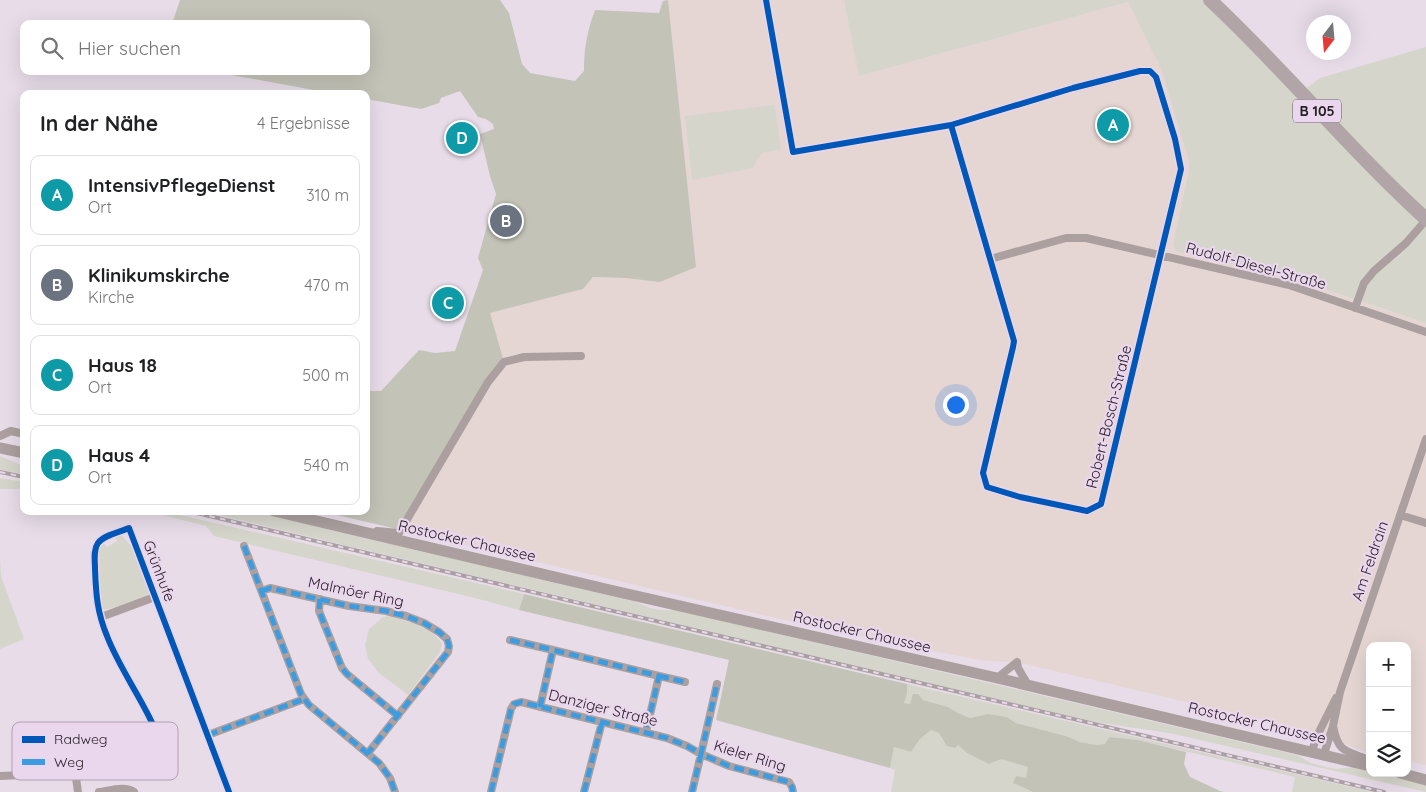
<!DOCTYPE html>
<html lang="de">
<head>
<meta charset="utf-8">
<style>
  :root { --surface:#fff; --page:#f2f2f2; --text:#202124; --muted:#757577; --line:#e0e0e0; --accent:#6a626b }
  body { margin:0; font-family:Quicksand,sans-serif; background:var(--page); color:var(--text) }
  .controls { position:absolute; right:15px; bottom:15px; display:grid; overflow:hidden; border-radius:10px; box-shadow:0 5px 20px #0002 }
  .controls button { width:45px; height:45px; display:grid; place-items:center; padding:0; border:0; border-bottom:1px solid var(--line); background:var(--surface); color:var(--text); font:25px sans-serif }
  .compass { position:absolute; left:1306px; top:15px; width:45px; height:45px; border-radius:50%; background:var(--surface); box-shadow:0 5px 20px #0002; rotate:196deg }
  .you { position:absolute; left:955px; top:404px; width:18px; height:18px; margin:-12px; border:4px solid #fff; border-radius:50%; background:#1a73e8; box-shadow:0 0 0 8px #1a73e833 }
  .badge { display:grid; place-items:center; width:32px; height:32px; border-radius:50%; background:var(--accent); color:#fff; font-size:16px; font-weight:700 }
  .pin { position:absolute; translate:-50% -50%; border:2px solid #fff; box-shadow:0 1px 5px #0006 }
  .list { margin:0; padding:0; list-style:none }
  h2 { display:flex; justify-content:space-between; align-items:center; height:65px; margin:0; padding:0 20px; font-size:21px }
  h2 small { font-size:16px; font-weight:400; color:var(--muted) }
  .list li { display:grid; grid-template-columns:32px 1fr auto; gap:15px; align-items:center; box-sizing:border-box; height:80px; margin:0 10px 10px; padding:0 10px; border:1px solid var(--line); border-radius:10px }
  .list b { display:block; font-size:19px; white-space:nowrap }
  .list p { margin:0; font-size:16px; white-space:nowrap; color:var(--muted) }
  .list em { font-size:16px; font-style:normal; color:var(--muted) }
  .icon { flex:none; width:28px; height:28px; fill:none; stroke:currentColor; stroke-width:2; stroke-linecap:round; stroke-linejoin:round }
  .map { position:relative; flex:none; width:1426px; height:792px; overflow:hidden }
  .search { position:absolute; background:var(--surface); box-shadow:0 5px 20px #0002; left:20px; top:20px; width:350px; height:55px; display:flex; align-items:center; gap:12px; box-sizing:border-box; padding:0 18px; border-radius:10px; color:var(--muted); font-size:19px }
  .panel { position:absolute; background:var(--surface); box-shadow:0 5px 20px #0002; left:20px; top:90px; width:350px; height:425px; border-radius:10px }
  .map>svg:first-child { display:block }
</style>
</head>
<body>
<div class="map">
<svg width="1426" height="792" viewBox="0 0 1426 792">
  <rect width="100%" height="100%" fill="#e7dce8"/>
  <path fill="#e5d6d3" d="M 668,0 L 844,0 L 859,76 L 1128,2 L 1161,69 L 1188,158 L 1189,169 L 1173,244 L 1175,249 L 1180,252 L 1292,278 L 1426,323 L 1426,765 L 1407,761 L 1407,646 L 1370,646 L 1370,752 L 1360,750 L 1315,732 L 1017,662 L 985,661 L 827,630 L 401,530 L 489,313 L 583,289 L 593,277 L 626,278 L 696,267 Z"/>
  <path fill="#d6d5cc" d="M 844,0 L 1204,0 L 1426,225 L 1426,323 L 1292,278 L 1180,252 L 1175,249 L 1173,244 L 1189,169 L 1188,158 L 1161,69 L 1128,2 L 859,76 Z
    M 1426,47 L 1426,209 L 1424,213 L 1303,91 L 1320,78 Z
    M 775,105 L 781,149 L 762,153 L 753,168 L 692,180 L 685,116 Z
    M 0,456 L 24,466 L 24,474 L 0,470 Z
    M 0,478 L 24,482 L 24,489 L 0,489 Z
    M 146,511 L 163,511 L 524,594 L 519,610 L 475,598 L 214,536 L 206,526 Z
    M 201,511 L 262,511 L 630,599 C 650,609 655,611 677,610 L 1297,755 L 1311,763 L 1335,769 L 1354,767 L 1370,771 L 1370,773 L 1378,773 L 1426,785 L 1426,792 L 1174,734 C 1141,728 1108,725 1075,718 Z
    M 114,536 L 122,536 L 133,548 L 150,595 L 138,602 L 103,610 L 99,600 L 98,553 L 99,547 L 103,542 L 107,547 L 117,541 Z
    M 0,559 L 1,576 L 24,639 L 0,649 Z
    M 391,616 C 409,622 432,627 442,644 L 440,652 L 408,695 L 379,673 L 368,659 L 365,645 L 369,629 L 383,617 Z
    M 907,684 L 1373,792 L 1292,792 L 1295,777 L 1138,740 L 1109,737 L 1106,744 L 1096,745 L 1080,742 L 1066,736 L 1016,723 L 1007,717 L 988,714 L 970,718 L 958,713 L 948,707 L 923,700 L 910,704 L 904,703 L 907,694 Z
    M 931,730 L 939,733 L 958,745 L 967,753 L 1001,759 L 1029,767 L 1026,778 L 1014,783 L 1033,792 L 891,792 L 895,770 L 890,768 L 894,747 L 911,752 L 920,739 Z"/>
  <path fill="#c4c3b8" d="M 180,0 L 500,0 L 509,13 L 522,64 L 530,73 L 575,81 L 584,71 C 584,49 587,31 595,10 L 659,13 L 663,1 L 668,0 L 696,267 L 660,282 L 626,278 L 593,277 L 583,289 L 490,313 L 504,362 L 401,530 L 320,511 L 366,511 L 366,391 L 381,391 L 419,350 L 435,353 L 455,351 L 483,270 L 478,258 L 496,194 L 490,176 L 480,134 L 494,129 L 493,124 L 486,119 L 478,117 L 460,91 L 441,98 L 439,103 L 421,109 L 366,99 L 366,94 L 335,94 L 210,71 L 366,71 L 366,24 L 172,24 Z
    M 524,594 L 907,684 L 907,694 L 904,703 L 910,704 L 913,694 L 918,694 L 923,700 L 948,707 L 958,713 L 970,718 L 988,714 L 1007,717 L 1016,723 L 1066,736 L 1080,742 L 1096,745 L 1105,744 L 1109,737 L 1138,740 L 1186,752 L 1184,764 L 1190,777 L 1220,791 L 1224,792 L 1033,792 L 1013,783 L 1016,776 L 1026,778 L 1028,767 L 1001,759 L 989,764 L 967,753 L 958,745 L 955,748 L 947,746 L 939,733 L 931,730 L 920,739 L 911,752 L 894,747 L 890,768 L 716,720 L 729,660 L 519,610 Z"/>
  <g fill="none" stroke-linecap="round" stroke-linejoin="round">
    <path stroke="#aba09f" stroke-width="8" d="M 766,0 L 793,152 L 951,125 L 1073,88 L 1140,71 L 1150,71 L 1156,77 L 1175,139 L 1181,169 L 1101,504 L 1087,511 L 1020,497 L 987,487 L 983,473 L 1013,347 L 1014,341 L 951,125
      M 990,259 L 1066,238 L 1086,238 L 1289,285 L 1426,332
      M 1355,308 L 1364,283 L 1374,271 L 1406,243 L 1426,220
      M 0,436 L 11,431 L 24,434
      M 1400,515 L 1426,523
      M 377,531 L 399,533 L 488,382 L 504,362 L 524,357 L 581,356
      M 244,546 L 301,694 L 309,705 L 379,763 L 390,778 L 395,792
      M 262,591 L 270,588 L 349,606 L 386,611 L 406,616 L 424,623 L 439,632 L 447,639 L 449,646 L 448,652 L 368,753
      M 320,599 L 319,611 L 342,668 L 347,674 L 398,716
      M 101,617 L 155,597
      M 510,640 L 553,650
      M 659,676 L 685,682
      M 997,678 L 1017,662 L 1018,668 L 1028,685
      M 540,707 L 553,650 L 659,676 L 646,732
      M 1333,726 C 1338,753 1346,751 1370,760
      M 208,735 L 304,699
      M 1312,751 L 1317,736 L 1336,698
      M 1324,754 L 1333,726 L 1340,692 L 1426,439
      M 166,763 C 157,717 123,678 107,636 C 97,612 96,594 95,569 C 95,561 93,550 98,543 C 104,535 120,532 129,528 L 229,792
      M 0,776 L 71,773 L 76,778 L 78,792
      M 99,792 C 109,791 125,785 134,792
      M 491,792 L 511,709 L 514,704 L 521,702 L 667,738 L 687,746 L 701,754 L 717,684
      M 584,792 L 602,722
      M 692,792 L 701,754 L 729,766 L 789,782 L 792,787 L 793,792"/>
    <path stroke="#ab9f9f" stroke-width="11" d="M 0,448 L 24,453
      M 274,511 L 610,590 L 997,678 L 1370,766
      M 1400,773 L 1426,780"/>
    <path stroke="#b1a5a8" stroke-width="14" d="M 1210,0 C 1285,70 1350,150 1426,219"/>
    <g stroke="#a9a0a1" stroke-width="4">
      <path id="rail" d="M 0,472 L 24,477
        M 188,511 L 1384,792"/>
    </g>
    <use href="#rail" stroke="#ebd7ed" stroke-width="2" stroke-dasharray="5.5" stroke-linecap="butt"/>
    <path stroke="#3d9be0" stroke-width="5" stroke-dasharray="10 5" stroke-linecap="butt" d="M 244,546 L 301,694 L 309,705 L 379,763 L 390,778 L 395,792
      M 262,591 L 270,588 L 349,606 L 386,611 L 406,616 L 424,623 L 439,632 L 447,639 L 449,646 L 448,652 L 368,753
      M 320,599 L 319,611 L 342,668 L 347,674 L 398,716
      M 510,640 L 553,650
      M 659,676 L 685,682
      M 540,707 L 553,650 L 659,676 L 646,732
      M 208,735 L 304,699
      M 491,792 L 511,709 L 514,704 L 521,702 L 667,738 L 687,746 L 701,754 L 717,684
      M 584,792 L 602,722
      M 692,792 L 701,754 L 729,766 L 789,782 L 792,787 L 793,792"/>
    <g stroke="#ebd7ed" stroke-width="9">
      <path id="cycleway" d="M 766,0 L 793,152 L 951,125 L 1073,88 L 1140,71 L 1150,71 L 1156,77 L 1175,139 L 1181,169 L 1101,504 L 1087,511 L 1020,497 L 987,487 L 983,473 L 1013,347 L 1014,341 L 951,125
        M 166,763 C 157,717 123,678 107,636 C 97,612 96,594 95,569 C 95,561 93,550 98,543 C 104,535 120,532 129,528 L 229,792"/>
    </g>
    <use href="#cycleway" stroke="#0057b8" stroke-width="6"/>
  </g>
  <g text-anchor="middle" stroke-width="4.5" stroke-linejoin="round" paint-order="stroke">
    <rect fill="#ebd7ed" stroke="#625763" stroke-width="1" x="1293" y="99.5" width="48" height="23" rx="4"/>
    <g font-size="14" font-weight="bold" fill="#272028">
      <text x="1317" y="116">B 105</text>
    </g>
    <g font-size="15" fill="#272028" stroke="#ebd7ed">
      <text transform="translate(1256 266) rotate(15)" y="5">Rudolf-Diesel-Straße</text>
      <text transform="translate(1109 417) rotate(-76)" y="5">Robert-Bosch-Straße</text>
      <text transform="translate(467 541) rotate(13)" y="5">Rostocker Chaussee</text>
      <text transform="translate(1370 561) rotate(-71)" y="5">Am Feldrain</text>
      <text transform="translate(159 571) rotate(69)" y="5">Grünhufe</text>
      <text transform="translate(356 592) rotate(12)" y="5">Malmöer Ring</text>
      <text transform="translate(862 632) rotate(13)" y="5">Rostocker Chaussee</text>
      <text transform="translate(603 708) rotate(14)" y="5">Danziger Straße</text>
      <text transform="translate(1257 723) rotate(13)" y="5">Rostocker Chaussee</text>
      <text transform="translate(750 756) rotate(17)" y="5">Kieler Ring</text>
    </g>
  </g>
  <rect x="12" y="722" width="166" height="58" rx="8" fill="#ebd7ed" stroke="#b0a0b2" stroke-width="1"/>
  <rect x="22" y="736" width="23" height="7" fill="#0057b8"/>
  <rect x="22" y="759" width="23" height="6" fill="#3d9be0"/>
  <g font-size="14" fill="#272028">
    <text x="54" y="744">Radweg</text>
    <text x="54" y="767">Weg</text>
  </g>
</svg>
<div class="controls">
<button>+</button>
<button>−</button>
<button><svg class="icon" aria-label="layers" viewBox="0 0 24 24"><path d="M12 4l9 5-9 5-9-5zM3 14l9 5 9-5"/></svg></button>
</div>
<svg class="compass" viewBox="-18 -18 36 36"><path d="M0-13l5 13h-10z" fill="#e53935"/><path d="M0 13l5-13h-10z" fill="#757577"/></svg>
<div class="you"></div>
<div class="pin badge" style="left:1113px;top:125px;background:#0f9aa8">A</div>
<div class="pin badge" style="left:506px;top:221px;background:#6b7280">B</div>
<div class="pin badge" style="left:448px;top:303px;background:#0f9aa8">C</div>
<div class="pin badge" style="left:462px;top:138px;background:#0f9aa8">D</div>
<div class="search"><svg class="icon" aria-label="search" viewBox="0 0 24 24"><circle cx="10" cy="10" r="6"/><path d="M15 15l6 6"/></svg>Hier suchen</div>
<section class="panel">
<h2>In der Nähe<small>4 Ergebnisse</small></h2>
<ul class="list">
<li><span class="badge" style="background:#0f9aa8">A</span><div><b>IntensivPflegeDienst</b><p>Ort</p></div><em>310 m</em></li>
<li><span class="badge" style="background:#6b7280">B</span><div><b>Klinikumskirche</b><p>Kirche</p></div><em>470 m</em></li>
<li><span class="badge" style="background:#0f9aa8">C</span><div><b>Haus 18</b><p>Ort</p></div><em>500 m</em></li>
<li><span class="badge" style="background:#0f9aa8">D</span><div><b>Haus 4</b><p>Ort</p></div><em>540 m</em></li>
</ul>
</section>
</div>
</body>
</html>
